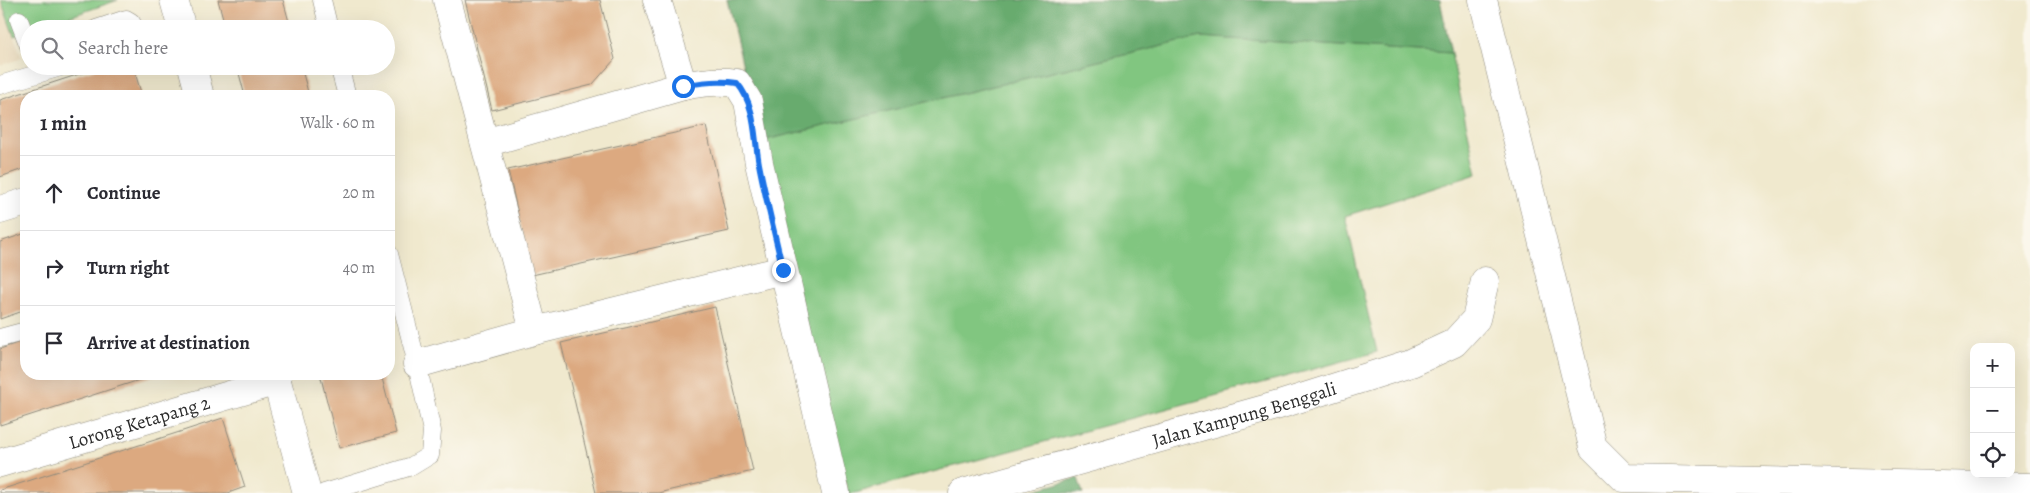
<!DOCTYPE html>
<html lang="en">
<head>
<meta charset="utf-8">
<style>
  :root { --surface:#fff; --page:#f7f7f7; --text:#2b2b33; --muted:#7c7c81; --line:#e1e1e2 }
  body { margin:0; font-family:Alegreya,serif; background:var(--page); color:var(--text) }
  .controls { position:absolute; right:15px; bottom:15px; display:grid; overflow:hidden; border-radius:10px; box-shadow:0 5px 20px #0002 }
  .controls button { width:45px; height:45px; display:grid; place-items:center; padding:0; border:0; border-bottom:1px solid var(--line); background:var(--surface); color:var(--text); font:25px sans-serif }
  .stop { position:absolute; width:15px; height:15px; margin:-11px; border:4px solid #1a73e8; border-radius:50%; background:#fff }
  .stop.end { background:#1a73e8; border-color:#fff; box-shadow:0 1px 5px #0008 }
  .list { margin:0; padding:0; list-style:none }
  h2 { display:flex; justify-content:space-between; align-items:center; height:65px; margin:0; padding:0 20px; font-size:21px }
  h2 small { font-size:16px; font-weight:400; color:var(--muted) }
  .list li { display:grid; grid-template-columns:32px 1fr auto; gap:15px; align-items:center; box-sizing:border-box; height:75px; padding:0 20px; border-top:1px solid var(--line) }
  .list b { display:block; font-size:19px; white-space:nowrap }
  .list em { font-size:16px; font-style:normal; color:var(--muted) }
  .icon { flex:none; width:28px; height:28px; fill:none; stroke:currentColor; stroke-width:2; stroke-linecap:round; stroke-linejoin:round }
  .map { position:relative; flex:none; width:2030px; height:493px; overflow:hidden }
  .search { position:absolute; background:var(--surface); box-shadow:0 5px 20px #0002; left:20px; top:20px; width:375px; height:55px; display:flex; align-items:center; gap:12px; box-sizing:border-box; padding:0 18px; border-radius:28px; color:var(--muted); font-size:19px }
  .panel { position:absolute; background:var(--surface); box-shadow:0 5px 20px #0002; left:20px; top:90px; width:375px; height:290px; border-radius:20px }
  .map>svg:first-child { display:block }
</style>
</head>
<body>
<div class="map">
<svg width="2030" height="493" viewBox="0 0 2030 493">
  <rect width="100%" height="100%" fill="#fbf7ec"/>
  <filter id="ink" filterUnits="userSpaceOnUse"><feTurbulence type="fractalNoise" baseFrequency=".02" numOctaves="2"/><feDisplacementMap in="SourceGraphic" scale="10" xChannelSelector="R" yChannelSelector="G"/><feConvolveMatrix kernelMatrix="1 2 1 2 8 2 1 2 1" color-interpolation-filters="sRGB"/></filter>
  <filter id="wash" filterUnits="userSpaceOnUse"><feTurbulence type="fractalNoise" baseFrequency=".0096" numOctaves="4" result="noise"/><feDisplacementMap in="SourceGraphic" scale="20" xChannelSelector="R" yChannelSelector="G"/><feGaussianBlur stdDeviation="1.12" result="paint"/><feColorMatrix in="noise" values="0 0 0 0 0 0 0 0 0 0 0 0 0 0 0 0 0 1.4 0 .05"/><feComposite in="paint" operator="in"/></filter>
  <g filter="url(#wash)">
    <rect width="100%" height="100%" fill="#f0e9ce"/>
    <path fill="#e9d9ba" d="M 0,0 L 22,58 L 0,66 Z"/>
    <path fill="#81c680" stroke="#567856" d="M 1,0 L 118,0 L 34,29 L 29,29 L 29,31 L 14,36 Z
      M 1200,37 L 1451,53 L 1477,174 L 1345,216 L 1377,352 L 855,493 L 848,493 L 761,141 Z"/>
    <path fill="#68ab6e" stroke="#4a6b4c" d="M 727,0 L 1440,0 L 1451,53 L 1200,37 L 761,141 Z
      M 1078,478 L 1083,493 L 1024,493 Z"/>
    <g id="blocks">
      <path fill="#dca980" d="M 218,0 L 283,0 L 291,29 L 226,29 Z
        M 465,0 L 600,0 L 615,59 L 592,85 L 492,110 Z
        M 104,66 L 133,66 L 142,96 L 26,96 L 26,168 L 0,177 L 0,100 Z
        M 237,66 L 301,66 L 309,96 L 245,96 Z
        M 706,126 L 729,231 L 532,275 L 508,170 Z
        M 26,233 L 26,310 L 0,319 L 0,242 Z
        M 715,307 L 753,471 L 658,493 L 596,493 L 561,343 Z
        M 26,340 L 26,374 L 158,374 L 0,425 L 0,349 Z
        M 320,374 L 381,374 L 396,433 L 339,448 Z
        M 223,418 L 245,487 L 228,493 L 0,493 L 0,490 Z"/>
    </g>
  </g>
  <g filter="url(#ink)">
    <use href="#blocks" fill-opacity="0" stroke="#8e8a7c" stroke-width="1"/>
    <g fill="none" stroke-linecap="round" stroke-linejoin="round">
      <g stroke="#8e8a7c" stroke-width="19">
        <path id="lane" d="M 322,0 L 329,29
          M 19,20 L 29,46
          M 96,29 L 126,19 L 131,22 L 135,29
          M 339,66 L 347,96
          M 0,85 L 64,66
          M 0,338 L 26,331
          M 324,493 L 412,466 L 430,455 L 432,431 L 417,364 L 389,254"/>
      </g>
      <g stroke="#8e8a7c" stroke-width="29">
        <g id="street">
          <path d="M 174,0 L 182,29"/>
          <path d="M 447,0 L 534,331"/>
          <path d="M 657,0 L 683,86"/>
          <path d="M 1483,0 L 1593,447 L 1624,478 L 2030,487"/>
          <path d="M 192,66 L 200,96"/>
          <path d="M 485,143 L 683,86 C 702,82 718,80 737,83 L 748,101 L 759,163 L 836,493"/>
          <path d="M 0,210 L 26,202"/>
          <path d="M 417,364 L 534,331 L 783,270"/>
          <path d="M 275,374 L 307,493"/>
          <path id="s1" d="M 0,463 L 277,381"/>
          <path id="s2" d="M 963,493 L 1279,405 L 1411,363 L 1454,343 L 1476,319 L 1485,281"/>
        </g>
      </g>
      <use href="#lane" stroke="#fff" stroke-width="18"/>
      <use href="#street" stroke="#fff" stroke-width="28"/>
    </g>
  </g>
  <g fill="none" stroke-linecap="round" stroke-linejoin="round" filter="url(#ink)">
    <path stroke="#1a73e8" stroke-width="6" d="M 683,86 C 702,82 718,80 737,83 C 756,105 754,137 759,164 C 766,200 775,235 783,270"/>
  </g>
  <g text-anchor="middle" stroke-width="4" stroke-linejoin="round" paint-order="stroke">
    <g font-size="19" fill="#2b2b2b" stroke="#fbf7ec">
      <text dy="7" stroke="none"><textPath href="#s2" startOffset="292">Jalan Kampung Benggali</textPath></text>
      <text dy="7" stroke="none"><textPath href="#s1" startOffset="145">Lorong Ketapang 2</textPath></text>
    </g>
  </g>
</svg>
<div class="controls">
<button>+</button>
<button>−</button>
<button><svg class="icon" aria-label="locate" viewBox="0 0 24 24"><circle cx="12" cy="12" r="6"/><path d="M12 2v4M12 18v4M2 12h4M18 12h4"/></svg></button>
</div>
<div class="stop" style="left:683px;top:86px"></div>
<div class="stop end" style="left:783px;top:270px"></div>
<div class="search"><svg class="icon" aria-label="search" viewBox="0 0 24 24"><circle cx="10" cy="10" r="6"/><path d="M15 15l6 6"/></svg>Search here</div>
<section class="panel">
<h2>1 min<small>Walk · 60 m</small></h2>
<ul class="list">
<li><svg class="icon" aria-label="ahead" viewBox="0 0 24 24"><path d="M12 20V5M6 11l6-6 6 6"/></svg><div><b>Continue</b></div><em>20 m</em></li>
<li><svg class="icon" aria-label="right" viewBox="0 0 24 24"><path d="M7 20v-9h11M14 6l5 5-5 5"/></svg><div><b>Turn right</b></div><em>40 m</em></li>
<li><svg class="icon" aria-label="arrive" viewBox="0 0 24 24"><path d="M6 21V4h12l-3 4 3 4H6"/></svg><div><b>Arrive at destination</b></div></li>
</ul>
</section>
</div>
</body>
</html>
